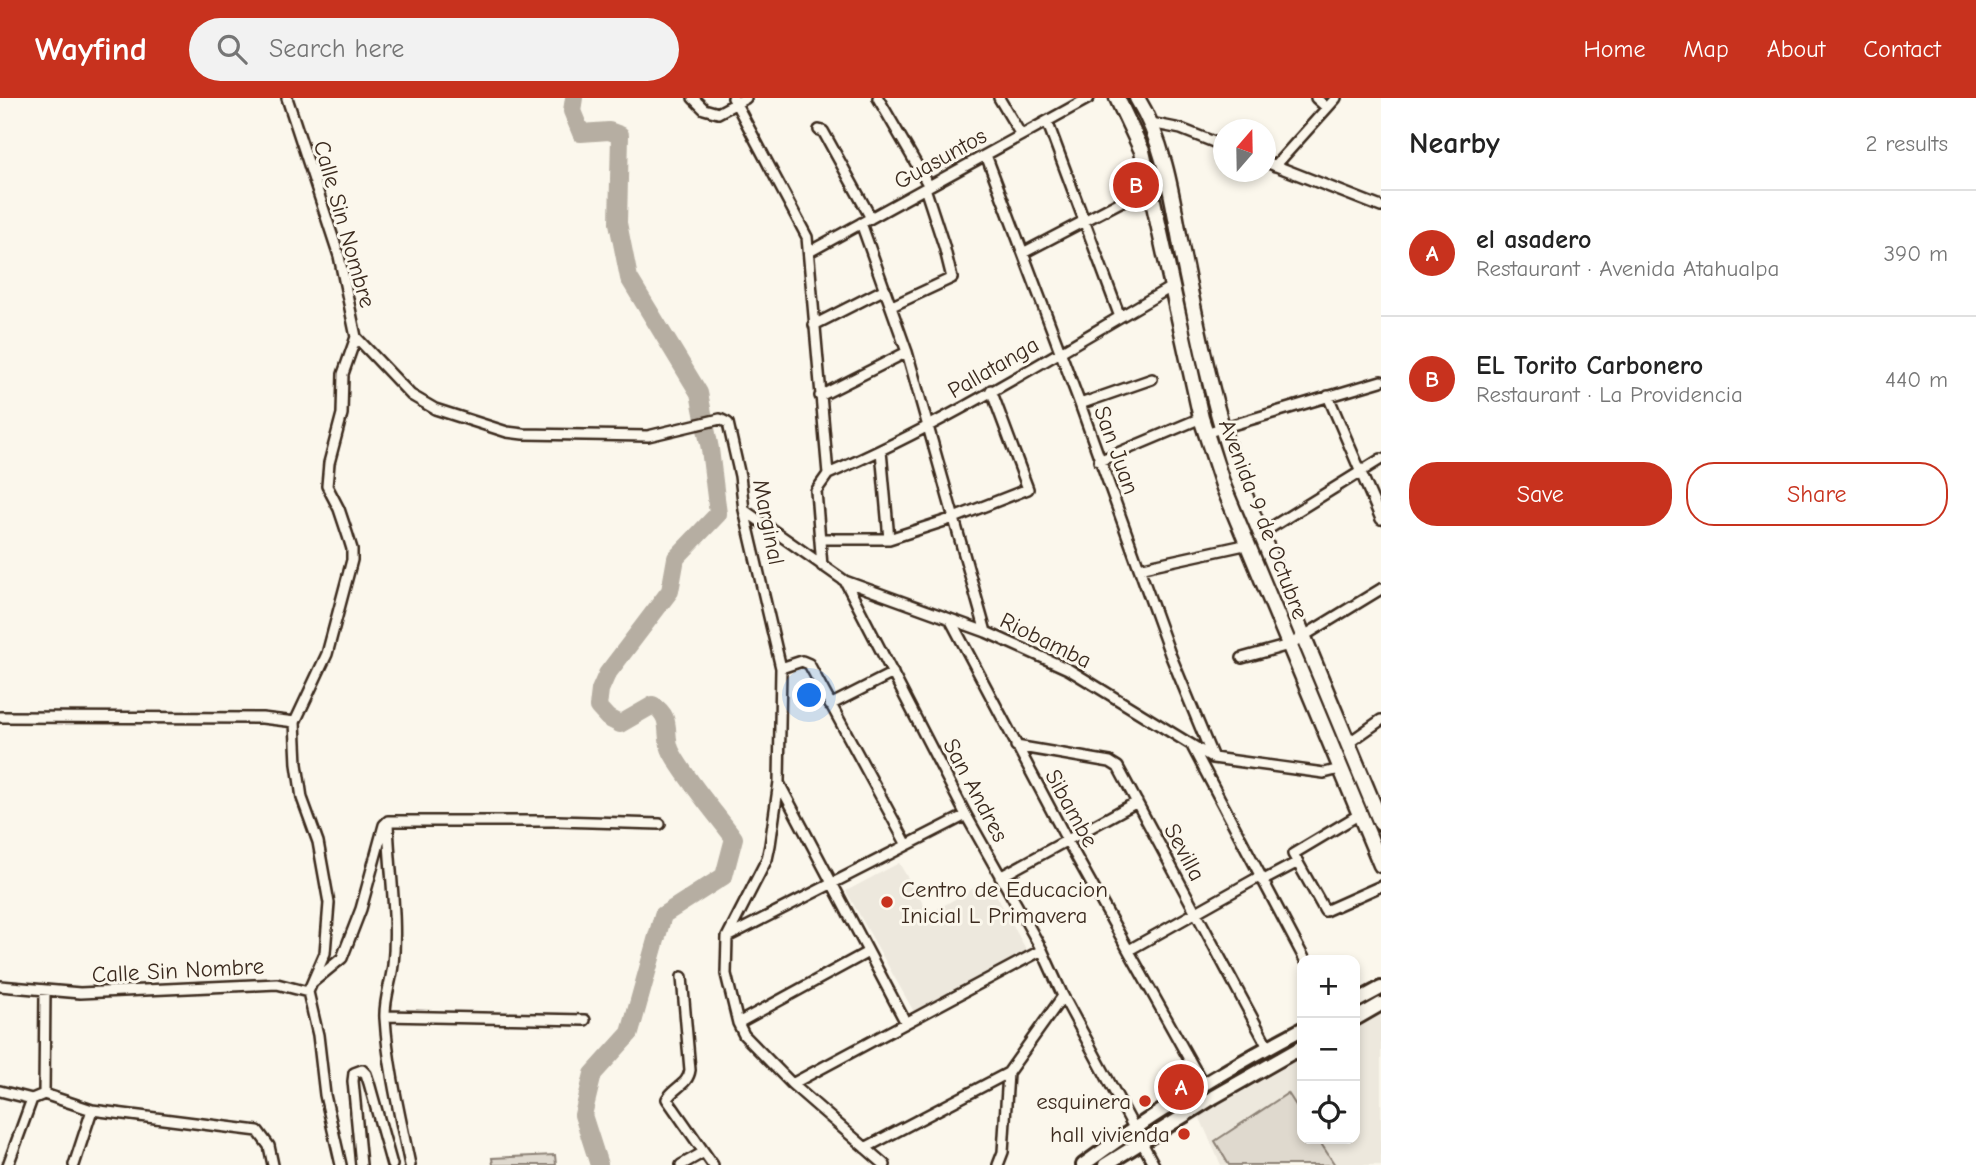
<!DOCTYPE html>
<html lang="en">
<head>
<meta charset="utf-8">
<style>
  :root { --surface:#fff; --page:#f2f2f2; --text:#222; --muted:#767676; --line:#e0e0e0; --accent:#c8321e }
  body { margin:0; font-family:"Comic Neue",sans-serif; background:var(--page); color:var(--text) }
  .controls { position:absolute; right:21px; bottom:21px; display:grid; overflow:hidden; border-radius:14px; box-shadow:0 4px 10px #0003 }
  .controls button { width:63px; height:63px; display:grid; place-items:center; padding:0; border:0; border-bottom:2px solid var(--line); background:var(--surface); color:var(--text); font:35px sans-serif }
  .compass { position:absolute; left:1213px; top:21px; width:63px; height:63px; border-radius:50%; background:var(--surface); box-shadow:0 4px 10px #0003; rotate:20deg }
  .you { position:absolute; left:810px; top:598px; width:24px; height:24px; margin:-18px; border:5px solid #fff; border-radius:50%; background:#1a73e8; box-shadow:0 0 0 10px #1a73e833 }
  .badge { display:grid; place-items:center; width:46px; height:46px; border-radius:50%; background:var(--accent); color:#fff; font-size:23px; font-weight:700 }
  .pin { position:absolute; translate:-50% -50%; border:4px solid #fff; box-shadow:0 2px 7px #0006 }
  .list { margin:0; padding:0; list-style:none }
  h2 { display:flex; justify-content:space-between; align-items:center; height:91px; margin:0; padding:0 28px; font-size:30px }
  h2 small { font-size:23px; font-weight:400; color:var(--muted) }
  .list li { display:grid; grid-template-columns:46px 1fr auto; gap:21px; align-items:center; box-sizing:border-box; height:126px; padding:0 28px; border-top:2px solid var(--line) }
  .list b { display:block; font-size:26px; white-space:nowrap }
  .list p { margin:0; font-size:23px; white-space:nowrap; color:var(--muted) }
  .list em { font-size:23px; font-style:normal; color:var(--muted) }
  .actions { display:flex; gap:14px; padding:21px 28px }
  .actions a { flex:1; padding:16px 0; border:2px solid var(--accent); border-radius:28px; text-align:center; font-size:24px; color:var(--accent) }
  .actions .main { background:var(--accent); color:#fff }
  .icon { flex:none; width:38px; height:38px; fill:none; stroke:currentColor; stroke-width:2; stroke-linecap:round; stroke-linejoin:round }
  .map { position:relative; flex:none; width:1381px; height:1067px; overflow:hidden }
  header { display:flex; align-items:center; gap:42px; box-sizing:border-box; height:98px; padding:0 35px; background:var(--accent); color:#fff }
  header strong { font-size:33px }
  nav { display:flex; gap:38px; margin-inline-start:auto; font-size:24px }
  .search { width:490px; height:63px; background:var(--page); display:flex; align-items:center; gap:18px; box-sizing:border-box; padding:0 24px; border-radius:38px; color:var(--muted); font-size:26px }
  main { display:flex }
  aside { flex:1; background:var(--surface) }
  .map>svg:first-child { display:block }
</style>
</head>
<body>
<header>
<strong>Wayfind</strong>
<div class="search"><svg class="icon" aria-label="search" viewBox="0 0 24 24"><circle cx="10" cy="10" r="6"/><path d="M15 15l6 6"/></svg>Search here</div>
<nav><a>Home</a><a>Map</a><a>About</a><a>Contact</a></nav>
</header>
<main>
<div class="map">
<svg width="1381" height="1067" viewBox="0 0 1381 1067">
  <rect width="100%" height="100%" fill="#fbf7ec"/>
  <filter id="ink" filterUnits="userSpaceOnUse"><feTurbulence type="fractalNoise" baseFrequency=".0143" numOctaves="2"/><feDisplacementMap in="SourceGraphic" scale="14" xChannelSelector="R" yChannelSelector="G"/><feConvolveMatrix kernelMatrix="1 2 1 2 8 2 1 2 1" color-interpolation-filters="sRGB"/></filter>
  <g filter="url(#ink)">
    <path fill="#ede8dd" d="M 899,765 L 929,816 L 988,782 L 1027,853 L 914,914 L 846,793 Z
      M 1381,915 L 1381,1067 L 1221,1067 L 1199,1018 L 1302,960 L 1302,1041 L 1355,1041 L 1355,930 Z"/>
    <path fill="#dfd9ce" stroke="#8d8276" stroke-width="2" d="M 1288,995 L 1302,1017 L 1302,1041 L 1318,1041 L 1335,1067 L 1229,1067 L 1215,1043 Z
      M 555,1057 L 556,1067 L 493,1067 L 492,1060 Z"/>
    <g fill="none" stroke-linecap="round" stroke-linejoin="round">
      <path stroke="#b6aea2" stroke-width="18" d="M 574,0 L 572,13 L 581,35 L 609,33 L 620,37 L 618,125 L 629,180 L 699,295 L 710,351 L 718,416 L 676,460 L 670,493 L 607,576 L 600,592 L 598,609 L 608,620 L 620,626 L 653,607 C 675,621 662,637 672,655 C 688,684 714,713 734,740 L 724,778 L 663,817 L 630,935 L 593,976 L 583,1017 L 599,1067"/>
      <g stroke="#3b2a1e" stroke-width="14">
        <path id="street" d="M 287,0 L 339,158 L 356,239 L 343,276 L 342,316 L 329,365 L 327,388 L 339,411 L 348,438 L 352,451 L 352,462 L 327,556 L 295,624 L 297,666 L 302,700 L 318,744 L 329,805 L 325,855 L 308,894
          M 693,0 L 704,11 L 718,15 L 746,0
          M 733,0 L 807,139 L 828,376 L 816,393 L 822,468
          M 878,0 L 929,88
          M 999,0 L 1021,37
          M 1316,0 L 1327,10
          M 1047,23 L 1120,219
          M 1151,25 L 1181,31 L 1224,48
          M 819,32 L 823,33 L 871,120
          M 986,57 L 1080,306 L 1170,556 L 1213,660
          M 1266,64 L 1381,109
          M 1275,68 L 1336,0
          M 861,125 L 907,254 L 986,534
          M 809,154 L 1089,0
          M 1023,155 L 1151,88
          M 892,208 L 952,180 L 944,148 L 925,90
          M 814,227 L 885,191
          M 356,239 L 411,297 L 435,311 L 507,334 L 523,336 L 648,338 L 720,321 L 728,325 L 740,378 L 744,412 L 781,570 L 779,684 L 770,747 L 767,761 L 727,839 L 726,876 L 738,925 L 744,937 L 792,986 L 885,1067
          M 820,298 L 907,254
          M 1328,298 L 1381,421
          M 1080,306 L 1152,281
          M 1205,335 L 1381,283
          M 881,353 L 889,441
          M 1099,363 L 1201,320
          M 828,376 C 949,324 1060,253 1173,188
          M 744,412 L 845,483 L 986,534 L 1068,571 L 1213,660 L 1324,675 L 1340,671
          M 1262,435 L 1381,361
          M 821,441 L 889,441 L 954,420 L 1028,391 L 991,292
          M 1139,470 L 1249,446
          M 845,483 L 966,717 L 1042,852 L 1063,898 L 1154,1067
          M 950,521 L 1067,742 L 1204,988
          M 1242,560 L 1289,547 L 1381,491
          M 781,570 L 802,563 L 809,566 L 907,747
          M 830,607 L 893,575
          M 0,619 L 262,620 L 295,624
          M 1347,646 L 1381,622
          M 1016,648 L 1110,664 L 1118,669 L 1268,949
          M 1193,650 L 1305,862
          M 779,685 L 906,925
          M 1360,716 L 1293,756 L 1325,813 L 1381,788
          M 388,723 C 389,770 398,820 393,867 C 391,885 384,901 385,920 C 388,969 400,1018 410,1067
          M 1000,779 L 1137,704
          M 1262,783 L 1298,764
          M 727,839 L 966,717
          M 1129,852 L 1259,779
          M 682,879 L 690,972 C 688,987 674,989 667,1001 L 713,1067
          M 314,883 L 342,860 L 361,811 L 384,727 L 388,723 L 557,723 L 660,726
          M 0,888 L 80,895 L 277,886 L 308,894
          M 308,894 L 318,937 L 325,997 L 341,1067
          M 385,918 L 585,922
          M 738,925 L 868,854
          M 792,986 L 1042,852
          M 0,993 L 32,1001
          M 44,996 L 92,1012 L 258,1033 L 269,1048 L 273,1067
          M 865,1050 L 1008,975 L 1063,898
          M 8,1067 L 32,1001 L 44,996 L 45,893
          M 74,1067 L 92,1012
          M 361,1067 L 353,983 L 354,975 L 362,972 L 366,976 L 369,985 L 392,1067
          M 681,1067 L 704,1054
          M 998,1067 L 1003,1054 L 1008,975"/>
      </g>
      <g stroke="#3b2a1e" stroke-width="18">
        <path id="secondary" d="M 1355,904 L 1381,890
          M 1355,921 L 1381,906
          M 1083,1067 C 1152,1016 1226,971 1302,931
          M 1105,1067 L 1214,999 L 1302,949"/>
      </g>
      <g stroke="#3b2a1e" stroke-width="19">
        <path id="primary" d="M 1117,0 L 1142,53 L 1201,320 L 1224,390 L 1381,767
          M 1137,0 C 1166,47 1173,105 1183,159 C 1199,236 1213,309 1239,383 L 1381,725"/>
      </g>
      <use href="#street" stroke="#fbf7ec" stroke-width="9"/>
      <use href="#secondary" stroke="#fbf7ec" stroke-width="12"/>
      <use href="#primary" stroke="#fbf7ec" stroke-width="14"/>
    </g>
  </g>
  <g fill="#c8321e" stroke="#fbf7ec" stroke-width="2.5">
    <circle cx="887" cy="804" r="7"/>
    <circle cx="1145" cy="1003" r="7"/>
    <circle cx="1184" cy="1036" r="7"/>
  </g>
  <g text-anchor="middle" stroke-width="6" stroke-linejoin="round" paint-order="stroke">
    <g font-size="23" fill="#3b2a1e" stroke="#fbf7ec">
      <text transform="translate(940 60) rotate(-29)" y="8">Guasuntos</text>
      <text transform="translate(345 126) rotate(74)" y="8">Calle Sin Nombre</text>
      <text transform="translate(993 269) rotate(-30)" y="8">Pallatanga</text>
      <text transform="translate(1117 352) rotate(70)" y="8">San Juan</text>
      <text transform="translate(1264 421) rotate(69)" y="8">Avenida 9 de Octubre</text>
      <text transform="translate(769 424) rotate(79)" y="8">Marginal</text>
      <text transform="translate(1046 542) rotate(26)" y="8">Riobamba</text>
      <text transform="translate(976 692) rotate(62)" y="8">San Andres</text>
      <text transform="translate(1072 710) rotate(61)" y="8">Sibambe</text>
      <text transform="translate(1185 754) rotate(62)" y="8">Sevilla</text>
      <text transform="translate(178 872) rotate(-3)" y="8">Calle Sin Nombre</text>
    </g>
    <g font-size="23" fill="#3b2a1e" stroke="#fbf7ec" text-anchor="end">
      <text x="901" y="799" text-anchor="start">Centro de Educacion<tspan x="901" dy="26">Inicial L Primavera</tspan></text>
      <text x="1131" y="1011">esquinera</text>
      <text x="1170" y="1044">hall vivienda</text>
    </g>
  </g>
</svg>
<div class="controls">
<button>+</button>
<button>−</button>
<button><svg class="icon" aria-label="locate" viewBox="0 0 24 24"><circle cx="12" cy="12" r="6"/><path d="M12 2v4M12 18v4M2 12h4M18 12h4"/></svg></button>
</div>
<svg class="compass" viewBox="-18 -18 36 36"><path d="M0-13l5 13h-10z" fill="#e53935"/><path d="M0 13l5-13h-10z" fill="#767676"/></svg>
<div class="you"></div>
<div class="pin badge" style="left:1181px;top:989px">A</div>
<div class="pin badge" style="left:1136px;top:87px">B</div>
</div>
<aside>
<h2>Nearby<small>2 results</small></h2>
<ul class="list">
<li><span class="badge">A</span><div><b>el asadero</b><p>Restaurant · Avenida Atahualpa</p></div><em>390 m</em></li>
<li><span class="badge">B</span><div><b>EL Torito Carbonero</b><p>Restaurant · La Providencia</p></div><em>440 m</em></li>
</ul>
<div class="actions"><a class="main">Save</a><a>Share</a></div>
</aside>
</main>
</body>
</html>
